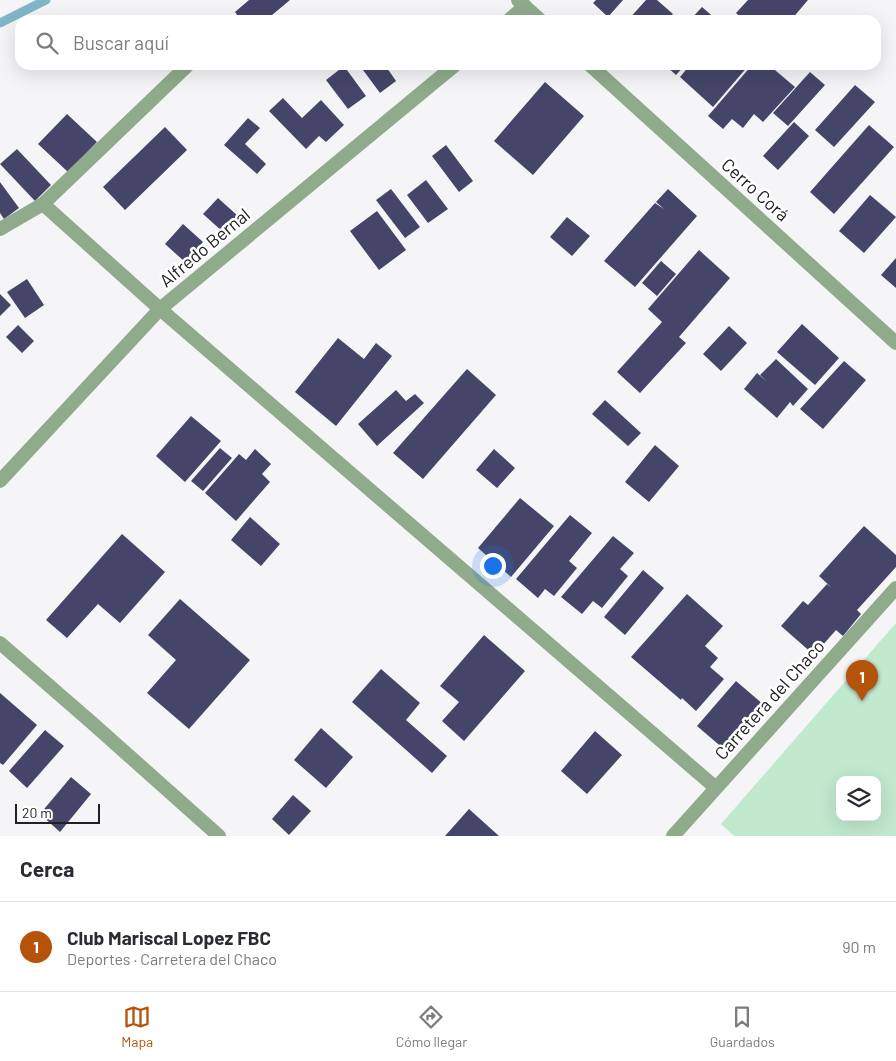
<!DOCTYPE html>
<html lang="es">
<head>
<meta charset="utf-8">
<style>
  :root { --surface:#fff; --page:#f2f2f3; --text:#2b2b33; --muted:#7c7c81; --line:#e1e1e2; --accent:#b45309 }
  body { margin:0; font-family:Barlow,sans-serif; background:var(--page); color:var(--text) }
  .controls { position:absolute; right:15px; bottom:15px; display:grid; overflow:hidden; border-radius:10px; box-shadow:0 5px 20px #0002 }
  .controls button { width:45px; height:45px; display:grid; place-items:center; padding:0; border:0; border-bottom:1px solid var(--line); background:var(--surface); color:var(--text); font:25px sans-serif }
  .scale { position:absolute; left:15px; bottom:12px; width:85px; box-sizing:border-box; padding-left:5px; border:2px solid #212122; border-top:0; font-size:14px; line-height:18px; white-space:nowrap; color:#212122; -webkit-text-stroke:4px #fff; paint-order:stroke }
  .you { position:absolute; left:492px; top:565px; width:18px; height:18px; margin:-12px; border:4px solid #fff; border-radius:50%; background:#1a73e8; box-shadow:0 0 0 8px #1a73e833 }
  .badge { display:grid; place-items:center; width:32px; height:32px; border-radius:50%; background:var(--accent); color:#fff; font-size:16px; font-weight:700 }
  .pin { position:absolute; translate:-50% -41px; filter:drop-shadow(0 1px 2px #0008) }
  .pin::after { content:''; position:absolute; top:26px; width:18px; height:15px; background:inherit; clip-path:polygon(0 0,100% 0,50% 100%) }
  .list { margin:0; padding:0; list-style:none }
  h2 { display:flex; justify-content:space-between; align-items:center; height:65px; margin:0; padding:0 20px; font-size:21px }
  h2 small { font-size:16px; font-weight:400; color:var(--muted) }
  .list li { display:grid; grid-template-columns:32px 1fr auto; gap:15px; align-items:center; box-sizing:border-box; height:90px; padding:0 20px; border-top:1px solid var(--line) }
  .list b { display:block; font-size:19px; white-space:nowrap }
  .list p { margin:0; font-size:16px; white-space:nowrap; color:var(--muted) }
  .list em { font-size:16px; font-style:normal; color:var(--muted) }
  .icon { flex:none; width:28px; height:28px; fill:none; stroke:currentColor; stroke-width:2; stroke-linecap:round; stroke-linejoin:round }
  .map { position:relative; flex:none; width:896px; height:836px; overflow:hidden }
  .search { position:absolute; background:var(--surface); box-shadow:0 5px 20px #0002; left:15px; right:15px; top:15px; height:55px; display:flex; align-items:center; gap:12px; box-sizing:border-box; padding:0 18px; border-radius:15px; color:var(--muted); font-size:19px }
  .sheet { height:155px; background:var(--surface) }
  nav { display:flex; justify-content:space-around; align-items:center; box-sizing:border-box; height:70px; border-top:1px solid var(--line); background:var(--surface); font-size:14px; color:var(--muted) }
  nav a { display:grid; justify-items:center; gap:2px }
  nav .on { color:var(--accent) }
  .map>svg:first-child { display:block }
</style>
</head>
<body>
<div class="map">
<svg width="896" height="836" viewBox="0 0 896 836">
  <rect width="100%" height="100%" fill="#f5f5f7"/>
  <path fill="#c1e9ce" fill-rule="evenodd" d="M 896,623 L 896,836 L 734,836 L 721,824 ZM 840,780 L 877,780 L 877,817 L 840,817 Z"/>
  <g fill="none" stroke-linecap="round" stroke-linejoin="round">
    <path stroke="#81b6c8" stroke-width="9" d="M 0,23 L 46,0"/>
  </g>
  <path fill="#45456a" d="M 249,0 L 290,0 L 266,20 L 241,20 L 235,12 Z
    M 596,0 L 623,0 L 608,17 L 593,3 Z
    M 646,0 L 657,0 L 673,14 L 667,20 L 628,20 Z
    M 748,0 L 808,0 L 791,20 L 744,20 L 736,13 Z
    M 702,7 L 717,20 L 690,20 Z
    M 370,65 L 385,65 L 396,81 L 380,93 L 363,70 Z
    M 665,65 L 685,65 L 676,75 Z
    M 690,65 L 749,65 L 713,107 L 680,77 Z
    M 752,65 L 769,65 L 795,87 L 763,122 L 754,114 L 743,128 L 732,119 L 723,129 L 708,116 Z
    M 344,66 L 366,96 L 348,109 L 326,80 Z
    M 810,72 L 825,85 L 788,126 L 773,113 Z
    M 545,82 L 584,116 L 533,175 L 494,141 Z
    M 855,85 L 875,102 L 834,147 L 815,130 Z
    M 283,98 L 302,118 L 321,100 L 344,125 L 326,142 L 319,136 L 306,149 L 269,111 Z
    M 67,114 L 97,142 L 68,172 L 38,144 Z
    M 248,118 L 260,128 L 245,144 L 266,164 L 257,174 L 224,145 Z
    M 794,122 L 809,136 L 778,170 L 763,156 Z
    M 869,125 L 894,147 L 834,214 L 810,192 Z
    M 165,127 L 187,150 L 125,210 L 103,187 Z
    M 446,145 L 473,181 L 459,192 L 432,156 Z
    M 17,149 L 51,185 L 35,201 L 0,164 Z
    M 426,180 L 448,209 L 428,223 L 407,195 Z
    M 0,182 L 19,208 L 4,219 L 0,213 Z
    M 391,189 L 420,227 L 405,238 L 376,200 Z
    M 668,189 L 697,216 L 635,287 L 604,261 L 655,203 L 664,209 L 656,202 Z
    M 870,195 L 896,217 L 864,253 L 839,231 Z
    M 218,198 L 238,216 L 223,232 L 203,214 Z
    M 377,211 L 406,250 L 379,270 L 350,231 Z
    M 567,217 L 590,236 L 572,256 L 550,237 Z
    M 183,224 L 203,242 L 185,262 L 165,244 Z
    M 699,250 L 730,278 L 679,337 L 686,343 L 640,393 L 617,372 L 662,322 L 648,309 Z
    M 896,258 L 896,288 L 881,275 Z
    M 661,261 L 676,274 L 657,296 L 642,283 Z
    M 27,279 L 44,305 L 25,318 L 7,292 Z
    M 0,294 L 11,305 L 0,316 Z
    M 802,324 L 839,358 L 815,385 L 777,352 Z
    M 18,325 L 34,341 L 22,353 L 6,337 Z
    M 729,326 L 747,343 L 721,371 L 703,354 Z
    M 338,338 L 364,359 L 376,343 L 392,356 L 336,426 L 295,392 Z
    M 776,359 L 808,389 L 793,406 L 790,402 L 777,418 L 744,389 L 757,373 L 767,382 L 760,375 Z
    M 844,361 L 866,380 L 823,429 L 800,409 Z
    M 467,369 L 496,395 L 423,479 L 393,453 Z
    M 396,390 L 406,401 L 415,394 L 424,403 L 377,446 L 358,424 Z
    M 605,400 L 641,433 L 628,446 L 592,414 Z
    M 191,416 L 221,441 L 185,482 L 156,456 Z
    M 655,445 L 679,466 L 649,502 L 625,482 Z
    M 220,448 L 232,458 L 203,491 L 191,481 Z
    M 255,449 L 271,464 L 262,474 L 270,482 L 236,521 L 205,493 L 239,454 L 246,460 Z
    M 494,449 L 515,468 L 497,488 L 476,470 Z
    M 520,498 L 554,526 L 511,577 L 478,548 Z
    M 570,515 L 592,533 L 569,561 L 577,568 L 554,596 L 545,589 L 538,598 L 516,579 Z
    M 250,517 L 280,544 L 261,566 L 231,540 Z
    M 864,526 L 896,555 L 896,567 L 857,610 L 861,614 L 843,636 L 836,630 L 814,655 L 781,626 L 803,601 L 808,605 L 827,584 L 832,588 L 819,576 Z
    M 122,534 L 165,572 L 120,623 L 98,604 L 67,638 L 46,620 Z
    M 613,536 L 634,553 L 620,569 L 628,576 L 602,608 L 593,601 L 582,614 L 561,597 Z
    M 643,570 L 664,588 L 625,635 L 604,617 Z
    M 687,594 L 723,626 L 705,646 L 718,658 L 710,667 L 724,679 L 696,711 L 682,698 L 681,700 L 631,657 Z
    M 180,599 L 250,660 L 189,729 L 147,693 L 176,660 L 148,635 Z
    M 484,635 L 525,671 L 464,741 L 442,721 L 459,702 L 440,686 Z
    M 381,669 L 420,703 L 406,720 L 447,756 L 432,773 L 352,702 Z
    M 736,681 L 764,705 L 725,750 L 697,726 Z
    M 0,693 L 37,725 L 3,765 L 0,763 Z
    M 321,728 L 353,757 L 326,788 L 294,760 Z
    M 45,730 L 64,746 L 27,788 L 9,771 Z
    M 595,731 L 622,755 L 587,794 L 561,771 Z
    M 71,777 L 91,794 L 60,832 L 40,814 Z
    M 293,795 L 311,811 L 289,835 L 272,819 Z
    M 469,809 L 499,836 L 445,836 Z"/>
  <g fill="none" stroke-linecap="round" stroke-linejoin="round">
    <path stroke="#8fab8b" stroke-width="14" d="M 509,20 L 525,6
      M 43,204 L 160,309 L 716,788
      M 0,229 L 43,204 L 188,65
      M 0,481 L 160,309 L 455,65
      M 0,643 L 91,722 L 219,836
      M 673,836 L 896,588"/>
    <path stroke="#8fab8b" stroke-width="14" d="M 518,0 L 540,20
      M 590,65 L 896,343"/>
  </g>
  <g text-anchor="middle" stroke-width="5" stroke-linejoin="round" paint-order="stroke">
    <g font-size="18" fill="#212122" stroke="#fff">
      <text transform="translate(755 190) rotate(42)" y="6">Cerro Corá</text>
      <text transform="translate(205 248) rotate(-40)" y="6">Alfredo Bernal</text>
      <text transform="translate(770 700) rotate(-48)" y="6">Carretera del Chaco</text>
    </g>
  </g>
</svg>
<div class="controls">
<button><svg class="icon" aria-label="layers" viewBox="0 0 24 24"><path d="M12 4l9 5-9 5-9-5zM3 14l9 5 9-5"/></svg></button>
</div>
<div class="scale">20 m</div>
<div class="you"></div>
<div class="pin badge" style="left:862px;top:701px">1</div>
<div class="search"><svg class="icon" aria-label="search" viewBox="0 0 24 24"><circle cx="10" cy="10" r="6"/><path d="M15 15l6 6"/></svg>Buscar aquí</div>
</div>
<section class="sheet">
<h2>Cerca<small></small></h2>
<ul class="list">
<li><span class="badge">1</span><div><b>Club Mariscal Lopez FBC</b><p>Deportes · Carretera del Chaco</p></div><em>90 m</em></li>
</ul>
</section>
<nav>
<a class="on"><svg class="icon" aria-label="map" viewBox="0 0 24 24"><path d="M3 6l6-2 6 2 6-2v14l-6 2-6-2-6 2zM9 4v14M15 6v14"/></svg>Mapa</a>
<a><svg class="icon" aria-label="directions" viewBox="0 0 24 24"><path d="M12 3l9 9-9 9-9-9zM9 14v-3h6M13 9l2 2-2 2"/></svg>Cómo llegar</a>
<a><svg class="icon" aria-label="saved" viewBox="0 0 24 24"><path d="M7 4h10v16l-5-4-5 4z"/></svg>Guardados</a>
</nav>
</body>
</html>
